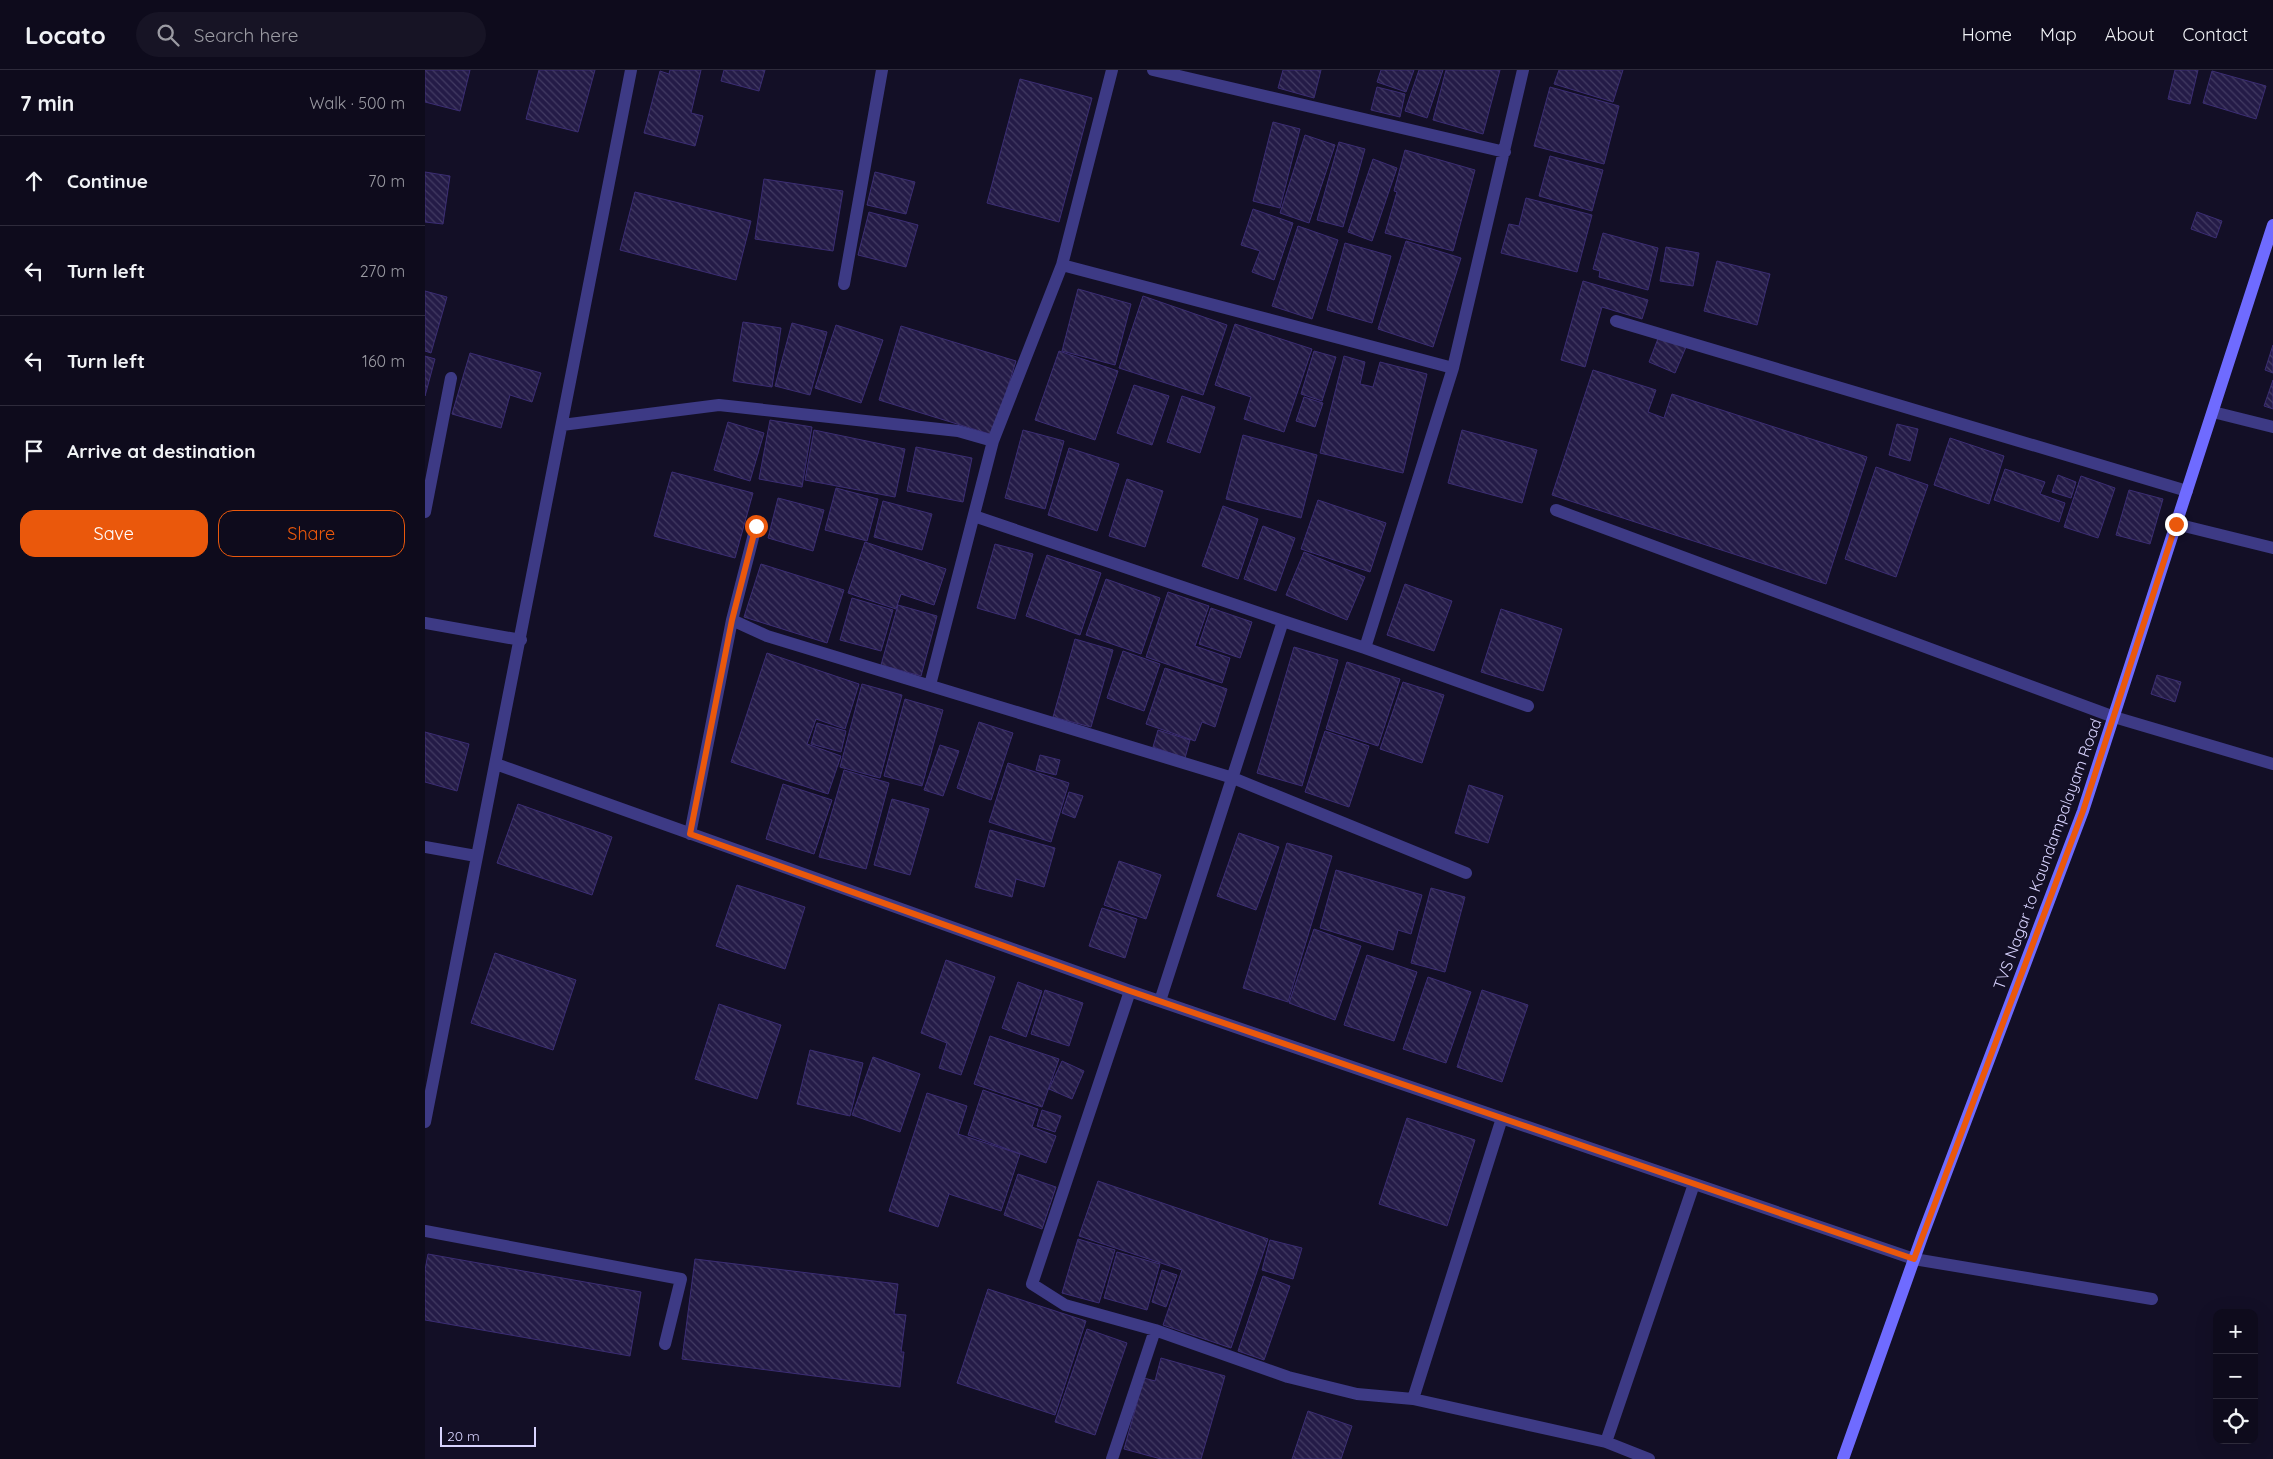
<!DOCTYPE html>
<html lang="en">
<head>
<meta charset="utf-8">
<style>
  :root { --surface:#0e0b1c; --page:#171425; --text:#f1f3f6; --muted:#9b9ba3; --line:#2e2b3b; --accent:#ea580c }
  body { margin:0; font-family:Quicksand,sans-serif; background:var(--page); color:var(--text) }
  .controls { position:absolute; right:15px; bottom:15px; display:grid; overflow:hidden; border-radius:10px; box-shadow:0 5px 20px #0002 }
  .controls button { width:45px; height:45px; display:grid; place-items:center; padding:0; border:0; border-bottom:1px solid var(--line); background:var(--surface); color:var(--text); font:25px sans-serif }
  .scale { position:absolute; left:15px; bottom:12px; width:96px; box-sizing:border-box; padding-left:5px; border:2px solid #d9d4ff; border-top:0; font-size:14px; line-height:18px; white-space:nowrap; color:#d9d4ff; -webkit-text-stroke:4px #130f26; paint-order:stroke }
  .stop { position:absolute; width:15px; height:15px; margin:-11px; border:4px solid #ea580c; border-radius:50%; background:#fff }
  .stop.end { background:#ea580c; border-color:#fff; box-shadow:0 1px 5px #0008 }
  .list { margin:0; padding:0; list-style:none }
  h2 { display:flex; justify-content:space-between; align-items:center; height:65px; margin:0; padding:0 20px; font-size:21px }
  h2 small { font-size:16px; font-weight:400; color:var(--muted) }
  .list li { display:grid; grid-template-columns:32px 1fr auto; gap:15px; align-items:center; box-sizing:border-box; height:90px; padding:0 20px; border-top:1px solid var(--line) }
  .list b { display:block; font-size:19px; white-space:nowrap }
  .list em { font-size:16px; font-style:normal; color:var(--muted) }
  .actions { display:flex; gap:10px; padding:15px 20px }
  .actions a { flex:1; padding:11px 0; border:1px solid var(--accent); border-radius:15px; text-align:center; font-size:18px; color:var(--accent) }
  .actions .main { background:var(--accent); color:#fff }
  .icon { flex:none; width:28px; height:28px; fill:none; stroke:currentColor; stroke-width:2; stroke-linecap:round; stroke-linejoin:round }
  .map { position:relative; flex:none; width:1848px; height:1389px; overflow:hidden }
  header { display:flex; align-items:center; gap:30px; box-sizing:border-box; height:70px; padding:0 25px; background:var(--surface); border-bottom:1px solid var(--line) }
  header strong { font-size:24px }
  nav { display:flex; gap:28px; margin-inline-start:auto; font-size:18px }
  .search { width:350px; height:45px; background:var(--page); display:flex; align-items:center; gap:12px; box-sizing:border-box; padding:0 18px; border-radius:28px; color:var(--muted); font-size:19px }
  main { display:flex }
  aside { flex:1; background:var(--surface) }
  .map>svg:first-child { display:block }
</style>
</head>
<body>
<header>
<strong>Locato</strong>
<div class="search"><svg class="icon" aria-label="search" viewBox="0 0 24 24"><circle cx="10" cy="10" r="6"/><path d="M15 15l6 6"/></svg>Search here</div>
<nav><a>Home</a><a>Map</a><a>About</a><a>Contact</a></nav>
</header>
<main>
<aside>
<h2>7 min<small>Walk · 500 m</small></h2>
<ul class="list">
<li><svg class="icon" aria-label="ahead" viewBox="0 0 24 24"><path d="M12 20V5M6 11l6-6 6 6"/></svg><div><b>Continue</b></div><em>70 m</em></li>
<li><svg class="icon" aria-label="left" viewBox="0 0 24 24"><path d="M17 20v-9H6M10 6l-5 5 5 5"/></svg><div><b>Turn left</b></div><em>270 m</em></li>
<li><svg class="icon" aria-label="left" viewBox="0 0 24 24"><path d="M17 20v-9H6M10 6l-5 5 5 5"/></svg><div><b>Turn left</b></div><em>160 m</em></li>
<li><svg class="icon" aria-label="arrive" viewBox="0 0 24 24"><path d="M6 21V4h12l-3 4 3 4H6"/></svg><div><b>Arrive at destination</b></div></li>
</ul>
<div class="actions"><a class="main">Save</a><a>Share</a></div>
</aside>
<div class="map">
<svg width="1848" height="1389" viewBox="0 0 1848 1389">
  <defs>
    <pattern id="building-back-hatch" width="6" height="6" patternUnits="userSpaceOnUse" patternTransform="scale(1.25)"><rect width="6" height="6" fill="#241b47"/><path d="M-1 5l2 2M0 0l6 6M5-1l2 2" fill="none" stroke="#433b63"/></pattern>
  </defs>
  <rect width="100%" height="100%" fill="#130f26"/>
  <path fill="url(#building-back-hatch)" stroke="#3b2d73" d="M 0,0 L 45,0 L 35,41 L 0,32 Z
    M 114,0 L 170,0 L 153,62 L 101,49 Z
    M 245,0 L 276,0 L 266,43 L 278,46 L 270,76 L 219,63 L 235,1 L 244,4 Z
    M 299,0 L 340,0 L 334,21 L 296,11 Z
    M 858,0 L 896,0 L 889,28 L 853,18 Z
    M 956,0 L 989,0 L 981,22 L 952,12 Z
    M 994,0 L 1018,0 L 1002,48 L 980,41 Z
    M 1021,0 L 1075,0 L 1058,64 L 1008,50 Z
    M 1134,0 L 1198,0 L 1188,32 L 1129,14 Z
    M 1750,0 L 1773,0 L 1765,34 L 1743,29 Z
    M 1787,1 L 1841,16 L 1831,49 L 1778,33 Z
    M 595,9 L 667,28 L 634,152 L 562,133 Z
    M 952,17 L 980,24 L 975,47 L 946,40 Z
    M 1125,17 L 1194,36 L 1179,94 L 1109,76 Z
    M 848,52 L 875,59 L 855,138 L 828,131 Z
    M 880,65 L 910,75 L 884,153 L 855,143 Z
    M 914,72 L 940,79 L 918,157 L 892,150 Z
    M 980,80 L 1050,100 L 1028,181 L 960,163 L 972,122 L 969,121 Z
    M 1125,86 L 1178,100 L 1167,141 L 1114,126 Z
    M 948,89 L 972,98 L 947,171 L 923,162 Z
    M 0,102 L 25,106 L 18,154 L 0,152 Z
    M 450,102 L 490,112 L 481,144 L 442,135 Z
    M 339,109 L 418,121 L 408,181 L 330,169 Z
    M 210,122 L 326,151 L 311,210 L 195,180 Z
    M 1101,128 L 1167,145 L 1152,202 L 1076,183 L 1084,154 L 1094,156 Z
    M 828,139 L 868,153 L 849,210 L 827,202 L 835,181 L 816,175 Z
    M 444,142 L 493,155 L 481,197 L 433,185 Z
    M 1772,142 L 1797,151 L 1791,168 L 1766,159 Z
    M 873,156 L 913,170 L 887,249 L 847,236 Z
    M 1178,163 L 1233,178 L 1223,220 L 1174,207 L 1175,201 L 1168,199 Z
    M 981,171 L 1036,188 L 1008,277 L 953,259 Z
    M 920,173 L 966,186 L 947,253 L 902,240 Z
    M 1241,177 L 1274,183 L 1268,216 L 1235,211 Z
    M 1292,191 L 1345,204 L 1332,255 L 1279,241 Z
    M 1158,211 L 1223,230 L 1217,249 L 1177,237 L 1160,297 L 1136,290 Z
    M 653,219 L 706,234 L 690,295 L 637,281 Z
    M 0,221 L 22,227 L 6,283 L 0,281 Z
    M 718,226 L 802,255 L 778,325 L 694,298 Z
    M 318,252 L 356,258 L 347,317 L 308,311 Z
    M 367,253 L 402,262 L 385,325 L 350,316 Z
    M 810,254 L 887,279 L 859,362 L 819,349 L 826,327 L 790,315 Z
    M 411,255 L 458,270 L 436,333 L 390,318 Z
    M 476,256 L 591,291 L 568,365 L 454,330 Z
    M 1234,266 L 1261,277 L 1250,303 L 1224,292 Z
    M 1848,275 L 1848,303 L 1840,300 Z
    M 634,281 L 693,301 L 670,370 L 610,350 Z
    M 889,281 L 911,287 L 897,331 L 876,324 Z
    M 45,283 L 116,303 L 107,332 L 85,325 L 76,358 L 27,344 Z
    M 0,286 L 10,289 L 0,326 Z
    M 919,286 L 940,292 L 935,314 L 948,317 L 955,292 L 1002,304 L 978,403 L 895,383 Z
    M 1168,300 L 1231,320 L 1223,342 L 1239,348 L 1247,324 L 1442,387 L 1401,514 L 1127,425 Z
    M 1848,310 L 1848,339 L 1839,336 Z
    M 709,315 L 744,326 L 727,375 L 692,363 Z
    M 757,326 L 790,337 L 775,383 L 742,372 Z
    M 879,327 L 898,333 L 890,357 L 871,351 Z
    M 345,350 L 387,357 L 377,417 L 334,409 Z
    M 303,352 L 339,363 L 325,411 L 289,400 Z
    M 1472,354 L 1493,359 L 1485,391 L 1464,385 Z
    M 389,360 L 480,379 L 470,427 L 380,410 Z
    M 598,360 L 639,371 L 620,439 L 580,428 Z
    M 1037,360 L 1112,380 L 1097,433 L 1023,413 Z
    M 818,365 L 892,385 L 876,448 L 801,429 Z
    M 1525,368 L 1579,386 L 1564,434 L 1509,415 Z
    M 491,377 L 547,388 L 538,432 L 482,421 Z
    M 644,378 L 694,394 L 672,461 L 623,445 Z
    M 1451,397 L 1503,415 L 1471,507 L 1420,489 Z
    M 1580,399 L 1620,412 L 1615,424 L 1640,433 L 1634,452 L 1569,430 Z
    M 247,402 L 328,423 L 310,488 L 229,466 Z
    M 1633,405 L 1651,412 L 1646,428 L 1627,422 Z
    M 1656,406 L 1690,418 L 1673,468 L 1639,457 Z
    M 702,409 L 738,421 L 720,477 L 684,466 Z
    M 411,418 L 453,429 L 442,471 L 400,460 Z
    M 1704,420 L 1738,429 L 1725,474 L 1691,465 Z
    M 353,428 L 399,440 L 388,481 L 343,468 Z
    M 893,430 L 961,453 L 945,502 L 876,479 Z
    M 458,431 L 507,444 L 497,480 L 449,467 Z
    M 798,436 L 833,449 L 813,509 L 777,496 Z
    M 838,456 L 870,468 L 851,521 L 819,509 Z
    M 440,472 L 521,499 L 509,535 L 476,524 L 471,539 L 423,523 Z
    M 570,474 L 608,484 L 590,549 L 552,538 Z
    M 879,482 L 940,507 L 922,550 L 861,525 Z
    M 622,485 L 676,503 L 655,565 L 601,546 Z
    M 336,494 L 419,520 L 402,573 L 319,547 Z
    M 681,509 L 735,528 L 716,584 L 661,565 Z
    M 980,514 L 1027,531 L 1009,581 L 962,565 Z
    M 743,522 L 784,536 L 770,576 L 805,588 L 797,613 L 721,587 Z
    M 427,528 L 468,540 L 456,581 L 415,570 Z
    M 473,535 L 512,546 L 496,606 L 456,595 Z
    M 786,538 L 827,552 L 815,588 L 774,574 Z
    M 1076,539 L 1137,559 L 1118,621 L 1056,602 Z
    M 650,569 L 688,580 L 666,657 L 628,647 Z
    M 869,577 L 913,590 L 877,716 L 832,703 Z
    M 698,581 L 735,594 L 719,641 L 682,628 Z
    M 342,583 L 434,614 L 420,659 L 391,649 L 382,674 L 416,686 L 403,724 L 306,692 Z
    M 922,592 L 975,609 L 953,676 L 901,659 Z
    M 740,598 L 802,619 L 790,657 L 777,652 L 770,671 L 721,654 Z
    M 1732,605 L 1756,612 L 1750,632 L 1726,624 Z
    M 978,612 L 1019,625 L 997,693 L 955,679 Z
    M 437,614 L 477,625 L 455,708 L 415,697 Z
    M 480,629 L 518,640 L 497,716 L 459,706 Z
    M 554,652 L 588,663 L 566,730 L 532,718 Z
    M 392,653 L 421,661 L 416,682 L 386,674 Z
    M 733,660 L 765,670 L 760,688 L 728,677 Z
    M 900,661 L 944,676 L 924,737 L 880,722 Z
    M 0,662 L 44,674 L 32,721 L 0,712 Z
    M 515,675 L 534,681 L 518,726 L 499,720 Z
    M 615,685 L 635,690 L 631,705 L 611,700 Z
    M 583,693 L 644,713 L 626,772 L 564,752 Z
    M 419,700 L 464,713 L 441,799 L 394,787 Z
    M 358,714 L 407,730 L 389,784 L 341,769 Z
    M 1044,715 L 1078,726 L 1063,773 L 1030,763 Z
    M 644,722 L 658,726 L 650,748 L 637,743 Z
    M 467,729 L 504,739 L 485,805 L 449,795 Z
    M 93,734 L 187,767 L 167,825 L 72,793 Z
    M 565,760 L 630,778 L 619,817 L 591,809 L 587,827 L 550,817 Z
    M 814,763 L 854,777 L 831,840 L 792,826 Z
    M 862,773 L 907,786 L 863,932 L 818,918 Z
    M 694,791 L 736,805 L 721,849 L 679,835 Z
    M 911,800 L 997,825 L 986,864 L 973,860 L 968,880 L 895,858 Z
    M 312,815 L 380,837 L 360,899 L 291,876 Z
    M 1006,818 L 1040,827 L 1020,902 L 986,893 Z
    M 677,838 L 712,849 L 700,888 L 664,876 Z
    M 889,859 L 936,876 L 910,950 L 864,933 Z
    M 70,883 L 151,910 L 128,980 L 46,953 Z
    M 942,885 L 992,902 L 969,971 L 919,955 Z
    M 521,890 L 570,907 L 536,1005 L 514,998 L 522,973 L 496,963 Z
    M 1003,907 L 1046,922 L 1021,993 L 978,979 Z
    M 593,912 L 617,921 L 601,967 L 577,958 Z
    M 620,920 L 658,933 L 644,976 L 606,964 Z
    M 1057,920 L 1103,935 L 1077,1012 L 1032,997 Z
    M 294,934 L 356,955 L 332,1029 L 270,1009 Z
    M 565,966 L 634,989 L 617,1037 L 549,1014 Z
    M 385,980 L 438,993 L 425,1046 L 372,1034 Z
    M 448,987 L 495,1004 L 475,1062 L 427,1045 Z
    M 637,991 L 659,1001 L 647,1029 L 624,1019 Z
    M 558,1020 L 613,1039 L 607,1057 L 631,1066 L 621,1093 L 543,1065 Z
    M 502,1023 L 542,1036 L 533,1064 L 595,1084 L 576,1141 L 524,1124 L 513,1157 L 464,1141 Z
    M 617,1040 L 636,1046 L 630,1062 L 612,1056 Z
    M 982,1048 L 1050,1070 L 1022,1156 L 954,1134 Z
    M 593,1104 L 631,1117 L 617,1159 L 579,1145 Z
    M 673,1111 L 843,1169 L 806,1278 L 738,1255 L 757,1200 L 654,1166 Z
    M 653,1169 L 690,1180 L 674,1233 L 637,1223 Z
    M 845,1170 L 877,1178 L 868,1209 L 837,1200 Z
    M 692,1182 L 735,1194 L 722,1240 L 679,1228 Z
    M 3,1184 L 216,1222 L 205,1286 L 0,1250 L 0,1200 Z
    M 270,1189 L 473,1214 L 469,1244 L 481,1245 L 476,1282 L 479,1282 L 475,1317 L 257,1289 Z
    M 737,1200 L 752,1205 L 741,1237 L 727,1232 Z
    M 838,1206 L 865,1216 L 839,1290 L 813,1281 Z
    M 563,1219 L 661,1251 L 630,1345 L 532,1313 Z
    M 662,1259 L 702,1273 L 670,1365 L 630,1352 Z
    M 736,1288 L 800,1306 L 776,1389 L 736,1389 L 699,1379 L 719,1308 L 730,1311 Z
    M 883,1341 L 927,1356 L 916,1389 L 867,1389 Z"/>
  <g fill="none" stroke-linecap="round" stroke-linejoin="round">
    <path stroke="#3d3a85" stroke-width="12" d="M 687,0 L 637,195 L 1028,298
      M 728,0 L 1080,82
      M 419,214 L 457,0
      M 1191,251 L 1762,421
      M 1788,342 L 1848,357
      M 137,355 L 294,335 L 533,361 L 568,371
      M 1131,440 L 1689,647 L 1848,694
      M 0,442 L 26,308
      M 549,446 L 858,551
      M 1751,454 L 1848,478
      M 307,550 L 331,456
      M 0,553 L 96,570
      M 940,578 L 1103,636
      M 505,615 L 568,371 L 637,195
      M 71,694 L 705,921 L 1489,1189 L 1727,1229
      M 265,764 L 307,550 L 342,566 L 808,708 L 1041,803
      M 0,777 L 51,786
      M 705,921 L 607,1214 L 640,1235 L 730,1260 L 863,1307 L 932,1324 L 988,1329 L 1181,1372 L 1224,1389
      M 735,931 L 858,551 L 940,578 L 1028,298 L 1098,0
      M 0,1052 L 206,0
      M 0,1161 L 256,1209 L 240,1274
      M 988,1329 L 1077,1048
      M 1181,1372 L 1269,1114
      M 687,1389 L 730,1260"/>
    <path stroke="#6f6bff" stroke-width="12" d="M 1418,1389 L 1498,1164 L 1658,741 L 1848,155"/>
  </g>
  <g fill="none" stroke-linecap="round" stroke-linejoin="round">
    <path stroke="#ea580c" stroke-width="6" d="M 331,456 L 307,550 L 265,764 L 705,921 L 1489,1189 L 1658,741 L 1751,454"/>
  </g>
  <g text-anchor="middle" stroke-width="4.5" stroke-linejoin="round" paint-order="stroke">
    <g font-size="16" fill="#d9d4ff" stroke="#130f26">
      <text transform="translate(1622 784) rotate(-70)" y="6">TVS Nagar to Kaundampalayam Road</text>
    </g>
  </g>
</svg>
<div class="controls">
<button>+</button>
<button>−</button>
<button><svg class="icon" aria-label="locate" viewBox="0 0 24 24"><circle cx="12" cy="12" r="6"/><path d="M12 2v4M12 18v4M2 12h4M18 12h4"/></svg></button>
</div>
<div class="scale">20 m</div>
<div class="stop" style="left:331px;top:456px"></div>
<div class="stop end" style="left:1751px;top:454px"></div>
</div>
</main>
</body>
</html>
